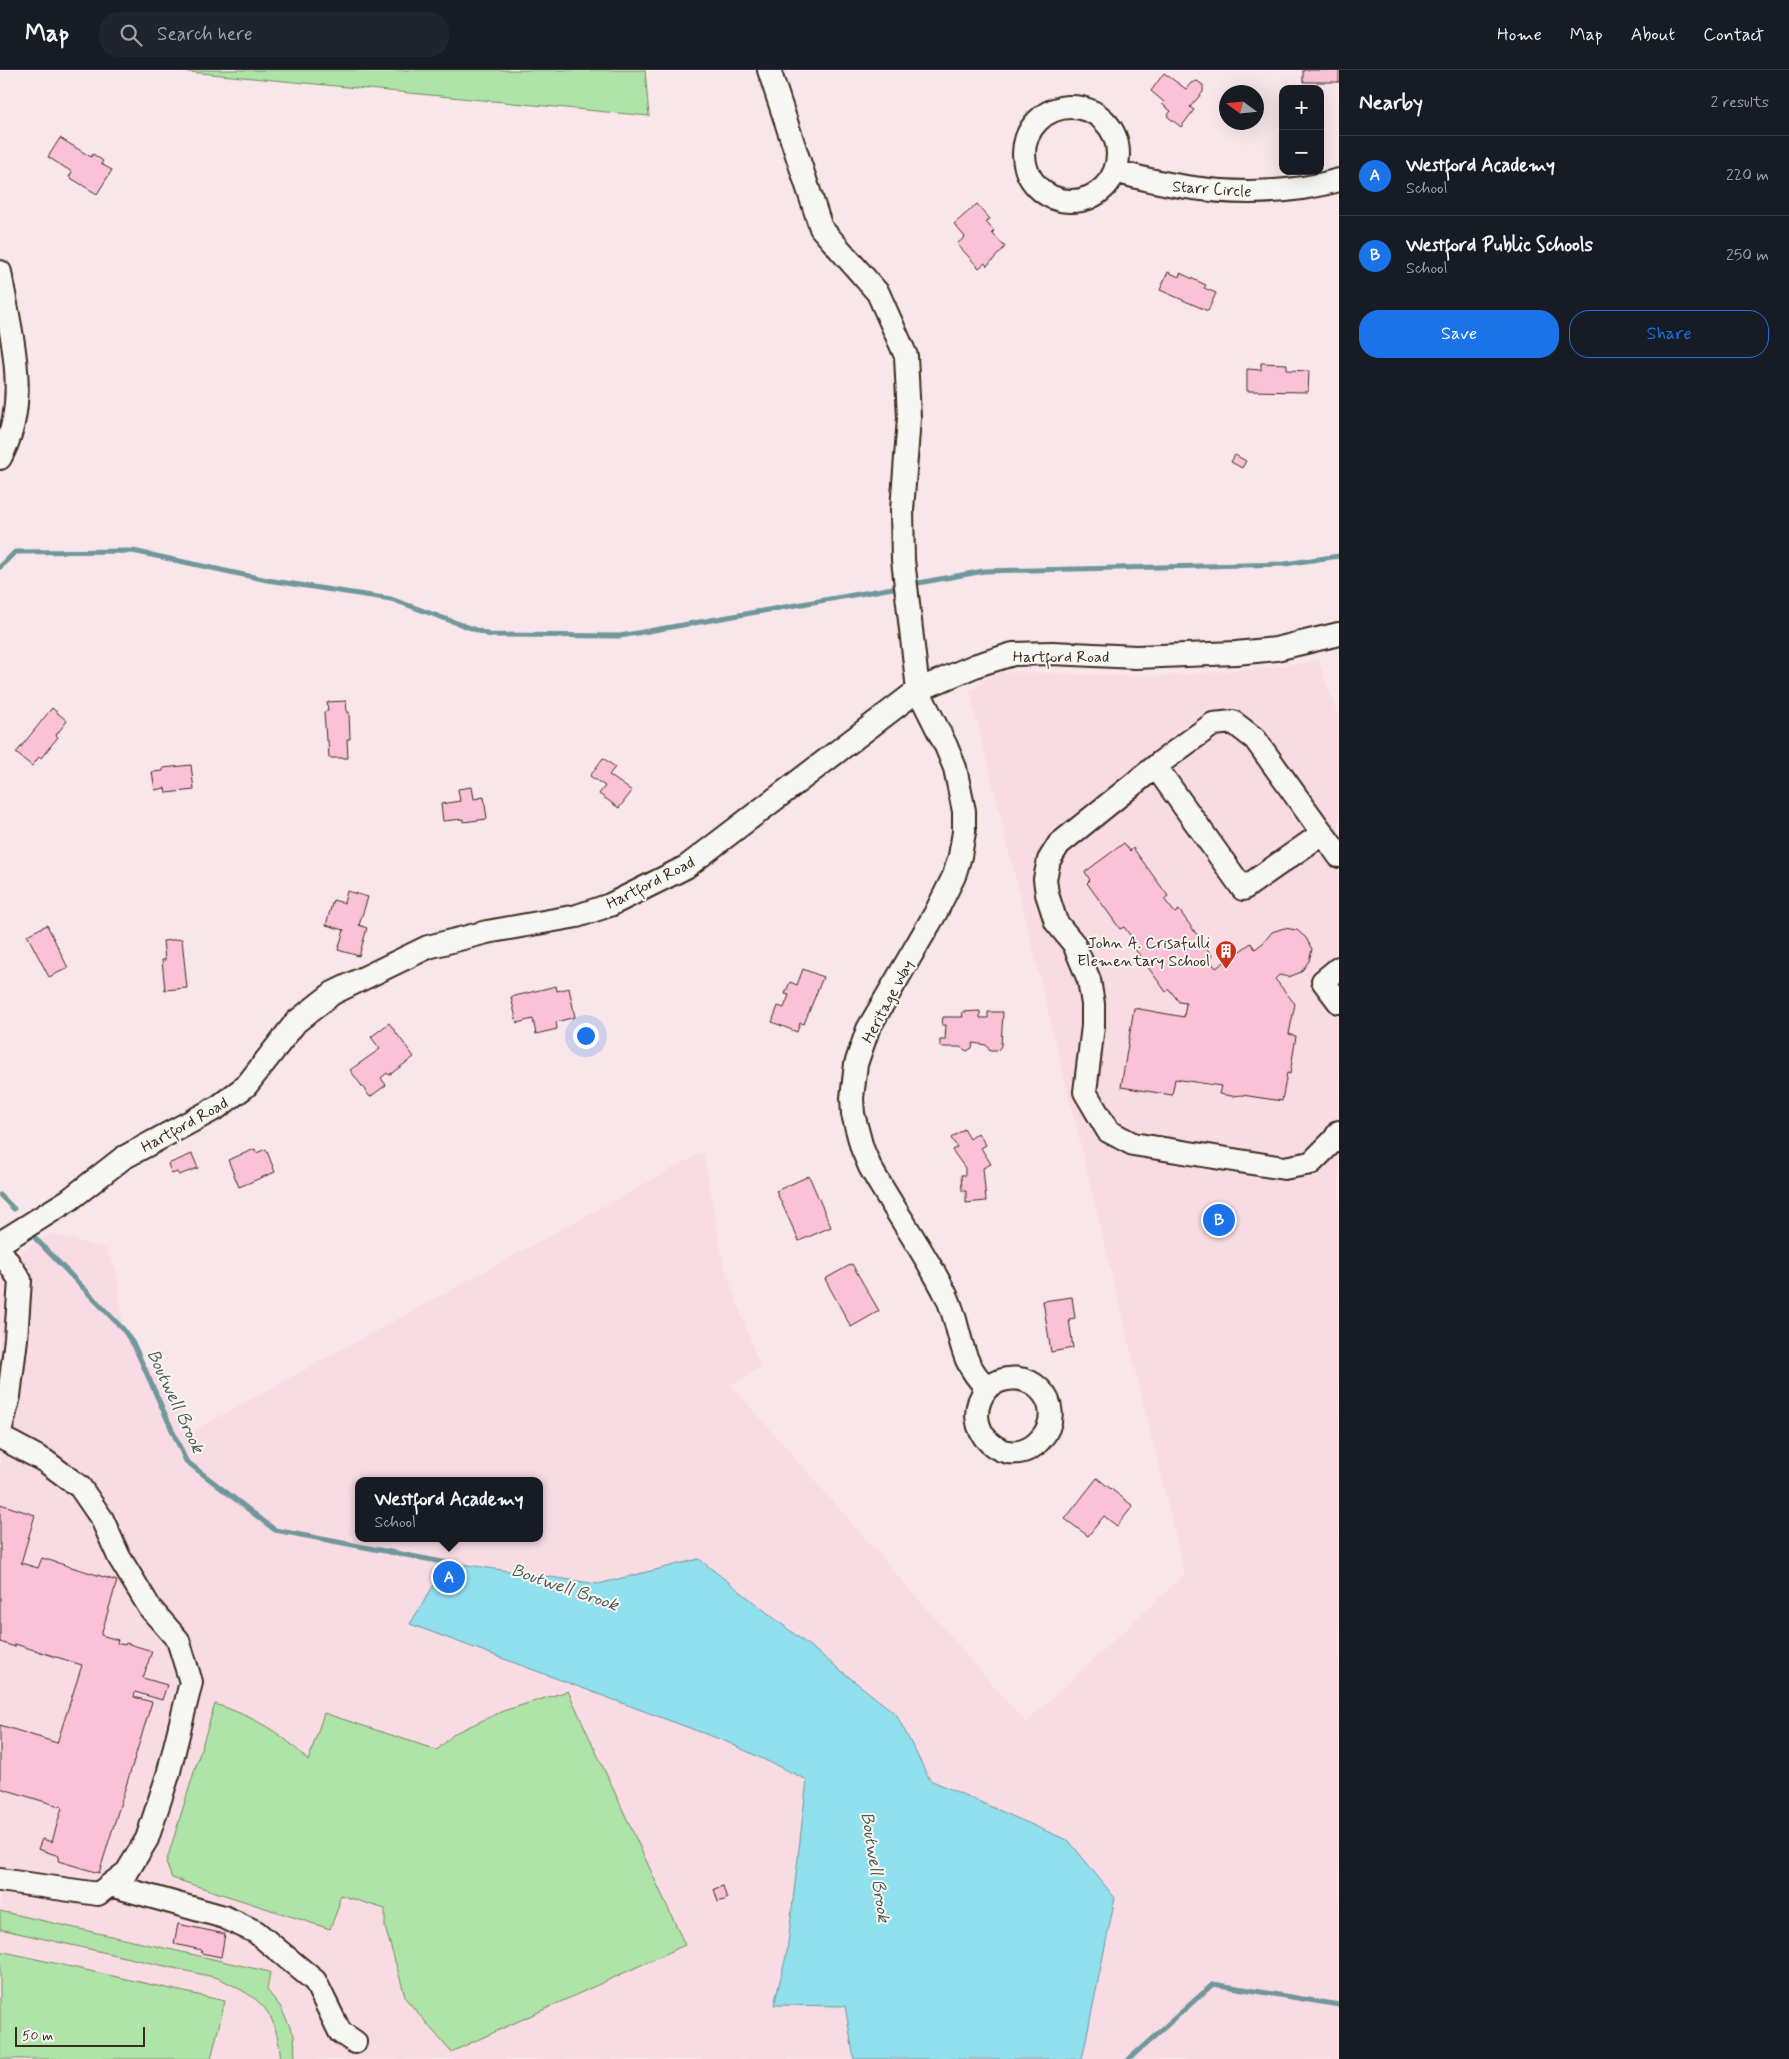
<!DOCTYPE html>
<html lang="en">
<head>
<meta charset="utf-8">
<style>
  :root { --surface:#171b24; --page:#20242c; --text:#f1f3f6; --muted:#9ea1a6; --line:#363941; --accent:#1a73e8 }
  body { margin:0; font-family:Mynerve,sans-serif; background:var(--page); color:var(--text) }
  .controls { position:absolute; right:15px; top:15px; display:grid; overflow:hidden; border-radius:10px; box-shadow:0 5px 20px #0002 }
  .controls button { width:45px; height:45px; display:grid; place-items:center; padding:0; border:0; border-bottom:1px solid var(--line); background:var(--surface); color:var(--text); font:25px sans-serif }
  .compass { position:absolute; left:1219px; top:15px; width:45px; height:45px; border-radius:50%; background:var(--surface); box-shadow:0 5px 20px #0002; rotate:285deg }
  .scale { position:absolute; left:15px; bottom:12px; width:130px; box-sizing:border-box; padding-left:5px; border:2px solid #3b2a1e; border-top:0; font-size:14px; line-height:18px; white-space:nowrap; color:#3b2a1e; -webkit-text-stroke:4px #f6f6f2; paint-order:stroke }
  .you { position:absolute; left:585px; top:965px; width:18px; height:18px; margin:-12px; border:4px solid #fff; border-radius:50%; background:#1a73e8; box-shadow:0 0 0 8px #1a73e833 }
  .badge { display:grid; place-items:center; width:32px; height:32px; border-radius:50%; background:var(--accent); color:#fff; font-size:16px; font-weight:700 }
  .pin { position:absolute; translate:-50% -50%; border:2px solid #fff; box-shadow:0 1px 5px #0006 }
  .popup { position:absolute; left:355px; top:1407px; width:188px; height:65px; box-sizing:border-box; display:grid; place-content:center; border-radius:10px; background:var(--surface); filter:drop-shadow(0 1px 4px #0005); font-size:16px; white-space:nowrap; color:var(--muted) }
  .popup b { font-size:19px; color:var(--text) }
  .popup::after { content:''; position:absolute; left:50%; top:100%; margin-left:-10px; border:10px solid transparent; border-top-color:var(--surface) }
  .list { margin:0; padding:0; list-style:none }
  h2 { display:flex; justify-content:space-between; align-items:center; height:65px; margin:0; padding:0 20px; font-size:21px }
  h2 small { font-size:16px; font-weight:400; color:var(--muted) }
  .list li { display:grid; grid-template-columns:32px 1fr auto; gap:15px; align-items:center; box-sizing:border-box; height:80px; padding:0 20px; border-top:1px solid var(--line) }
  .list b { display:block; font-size:19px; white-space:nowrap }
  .list p { margin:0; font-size:16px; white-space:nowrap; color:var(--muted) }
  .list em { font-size:16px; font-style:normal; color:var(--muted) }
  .actions { display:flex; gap:10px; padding:15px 20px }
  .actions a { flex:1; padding:11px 0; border:1px solid var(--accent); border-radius:20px; text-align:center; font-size:18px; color:var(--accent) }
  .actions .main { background:var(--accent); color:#fff }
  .icon { flex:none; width:28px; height:28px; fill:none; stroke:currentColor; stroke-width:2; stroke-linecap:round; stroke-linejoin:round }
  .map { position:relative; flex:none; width:1339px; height:1989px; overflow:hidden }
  header { display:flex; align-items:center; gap:30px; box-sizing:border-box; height:70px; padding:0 25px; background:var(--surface); border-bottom:1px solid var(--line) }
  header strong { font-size:24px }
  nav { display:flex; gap:28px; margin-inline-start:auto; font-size:18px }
  .search { width:350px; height:45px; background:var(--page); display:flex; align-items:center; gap:12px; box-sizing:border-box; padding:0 18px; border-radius:20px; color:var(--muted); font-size:19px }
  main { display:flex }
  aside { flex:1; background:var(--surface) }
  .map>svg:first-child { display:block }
</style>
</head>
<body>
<header>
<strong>Map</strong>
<div class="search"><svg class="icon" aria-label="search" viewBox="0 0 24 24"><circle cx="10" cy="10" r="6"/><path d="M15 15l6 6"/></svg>Search here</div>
<nav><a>Home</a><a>Map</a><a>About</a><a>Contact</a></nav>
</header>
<main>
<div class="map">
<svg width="1339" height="1989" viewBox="0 0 1339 1989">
  <rect width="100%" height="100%" fill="#f8e6ea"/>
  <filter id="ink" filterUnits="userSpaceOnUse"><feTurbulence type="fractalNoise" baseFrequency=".02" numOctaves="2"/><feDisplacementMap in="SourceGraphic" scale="10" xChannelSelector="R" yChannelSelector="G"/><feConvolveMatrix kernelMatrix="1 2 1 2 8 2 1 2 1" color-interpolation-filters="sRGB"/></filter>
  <g filter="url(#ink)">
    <path fill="#f9dbe4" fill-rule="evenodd" d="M 1318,590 L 1339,648 L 1339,1989 L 0,1989 L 0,1196 L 50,1163 L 106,1179 L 117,1202 L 123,1259 L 193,1361 L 703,1082 L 724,1196 L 760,1297 L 731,1315 L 1026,1653 L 1185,1504 L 970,621 L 996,602 L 1155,606 L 1194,604 L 1273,597 ZM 359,1411 L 539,1411 L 539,1468 L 359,1468 Z"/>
    <path fill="#aee4a7" stroke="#748762" d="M 169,0 L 645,0 L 649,46 Z
      M 568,1621 L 685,1875 L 451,1982 L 406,1929 L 385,1857 L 385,1839 L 340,1825 L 338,1838 L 330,1859 L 172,1808 L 166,1793 L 215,1634 C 250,1645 284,1663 308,1691 L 324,1643 L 437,1680 L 455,1663 L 503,1641 Z
      M 0,1841 L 270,1902 L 267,1920 L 280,1936 L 294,1965 L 295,1989 L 281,1989 C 275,1938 263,1930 218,1908 L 0,1859 Z
      M 0,1881 L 225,1931 L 211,1989 L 0,1989 Z"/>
    <path fill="#91e0ee" stroke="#6f979b" d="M 699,1489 L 896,1644 L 930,1710 L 1069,1771 L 1115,1828 L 1082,1989 L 854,1989 L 845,1936 L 774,1935 L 787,1882 L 807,1710 L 727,1672 L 410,1554 L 448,1492 L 598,1514 Z"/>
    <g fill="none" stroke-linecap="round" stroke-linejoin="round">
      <path stroke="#6f979b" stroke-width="5" d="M 0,497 L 15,482 L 133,481 L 267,510 L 391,529 L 490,565 L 620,566 L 893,518
        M 918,513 L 984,501 L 1285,494 L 1339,486
        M 0,1125 L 14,1139
        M 35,1168 L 123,1259 L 134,1275 L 186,1391 L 275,1460 L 453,1494
        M 1129,1989 L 1213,1914 L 1339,1935"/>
    </g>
    <path fill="#fbc2d7" stroke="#3b2a1e" d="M 1303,0 L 1339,0 L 1339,12 L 1303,12 Z
      M 1164,3 L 1186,19 L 1191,13 L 1197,11 L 1203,15 L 1203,22 L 1190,37 L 1194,40 L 1181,57 L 1167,46 L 1171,41 L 1162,34 L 1164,32 L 1151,21 Z
      M 60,68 L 91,87 L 93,84 L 103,91 L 101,94 L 112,100 L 97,124 L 69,107 L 72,102 L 48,87 Z
      M 977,134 L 990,149 L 986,152 L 994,161 L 992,163 L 1005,177 L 987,196 L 985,193 L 979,198 L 957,174 L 965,167 L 954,154 Z
      M 1168,202 L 1179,207 L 1180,203 L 1206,215 L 1204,218 L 1216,223 L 1208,241 L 1160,220 Z
      M 1261,293 L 1287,294 L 1287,300 L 1309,301 L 1308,322 L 1247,321 L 1247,299 L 1261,300 Z
      M 1235,385 L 1246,391 L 1242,398 L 1231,392 Z
      M 346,631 L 347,642 L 349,642 L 350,669 L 347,669 L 348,688 L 329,688 L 328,670 L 326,670 L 324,642 L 328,641 L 327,632 Z
      M 52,638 L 67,651 L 56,665 L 58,667 L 41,688 L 39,687 L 32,696 L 16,683 Z
      M 603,688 L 615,697 L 609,705 L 632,721 L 619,738 L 599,724 L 605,716 L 590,706 Z
      M 191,695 L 194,720 L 166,723 L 165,718 L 155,720 L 152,702 L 163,701 L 163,698 Z
      M 472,717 L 474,729 L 484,727 L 487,749 L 463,752 L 463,749 L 443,751 L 441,734 L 460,731 L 458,719 Z
      M 1124,773 L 1130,781 L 1133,778 L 1168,826 L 1164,829 L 1175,843 L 1179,840 L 1213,887 L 1210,890 L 1216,898 L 1251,873 L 1255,879 L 1263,873 L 1272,862 L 1284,858 L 1297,860 L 1306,868 L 1312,879 L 1309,891 L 1301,902 L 1289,907 L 1279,905 L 1275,909 L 1295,934 L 1289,964 L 1296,966 L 1290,1004 L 1287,1003 L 1282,1031 L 1242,1025 L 1232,1026 L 1219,1024 L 1221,1016 L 1175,1009 L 1172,1025 L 1121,1017 L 1134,938 L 1184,947 L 1186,933 L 1179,932 L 1169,919 L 1166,922 L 1132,875 L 1135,872 L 1124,857 L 1120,859 L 1087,813 L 1090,810 L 1085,802 Z
      M 347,821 L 368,827 L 359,855 L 367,858 L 359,886 L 338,880 L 344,860 L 326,855 L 333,830 L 344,833 Z
      M 47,855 L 68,898 L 49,907 L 27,865 Z
      M 182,869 L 187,918 L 165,920 L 162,890 L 165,890 L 163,871 Z
      M 803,899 L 823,907 L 804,954 L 800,953 L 797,962 L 772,952 L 778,936 L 784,938 L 789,925 L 785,924 L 790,912 L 797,915 Z
      M 556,916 L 557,921 L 569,918 L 575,947 L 556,952 L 557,959 L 536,964 L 533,949 L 517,953 L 511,927 Z
      M 980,941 L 980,948 L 988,948 L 988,942 L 1003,942 L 1001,976 L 997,981 L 990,981 L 986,975 L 973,973 L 972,978 L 967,981 L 960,977 L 940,977 L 940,970 L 945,970 L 946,955 L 942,955 L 943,947 L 963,947 L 962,942 Z
      M 389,953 L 414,987 L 389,1005 L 387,1003 L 381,1008 L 386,1015 L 370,1027 L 350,1000 L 380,979 L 371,967 Z
      M 964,1059 L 970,1069 L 978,1063 L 986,1075 L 981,1078 L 991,1094 L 983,1098 L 986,1131 L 966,1133 L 966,1121 L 962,1121 L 961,1105 L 965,1105 L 965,1098 L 952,1080 L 957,1077 L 951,1068 Z
      M 255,1079 L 256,1083 L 266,1079 L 275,1102 L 239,1117 L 228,1090 Z
      M 192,1084 L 198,1098 L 179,1105 L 177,1102 L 172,1104 L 168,1094 Z
      M 809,1106 L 831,1157 L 799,1171 L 776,1121 Z
      M 852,1194 L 879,1241 L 851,1257 L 825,1209 Z
      M 1072,1227 L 1075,1248 L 1069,1249 L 1073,1278 L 1051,1282 L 1043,1231 Z
      M 1097,1408 L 1133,1436 L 1117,1456 L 1104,1446 L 1088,1466 L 1065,1449 Z
      M 0,1434 L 35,1445 L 21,1493 L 38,1498 L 42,1488 L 117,1511 L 101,1565 L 118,1570 L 117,1573 L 125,1575 L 126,1573 L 152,1581 L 143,1608 L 167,1615 L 162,1630 L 135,1622 L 134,1627 L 152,1632 L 99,1803 L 58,1791 L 59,1786 L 38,1779 L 42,1769 L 52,1772 L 62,1737 L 0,1718 L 0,1655 L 57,1673 L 82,1595 L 15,1574 L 15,1577 L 0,1572 Z
      M 723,1816 L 727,1829 L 718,1832 L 714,1819 Z
      M 178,1854 L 225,1864 L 221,1887 L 201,1883 L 202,1880 L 174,1874 Z"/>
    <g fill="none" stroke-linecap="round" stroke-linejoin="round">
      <g stroke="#3b2a1e" stroke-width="26">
        <path id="minor" d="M 769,0 L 821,158 L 878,223 L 906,286 L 909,348 L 902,440 L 903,490 L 918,620 L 946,676 L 955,698 L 964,741 L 964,762 L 960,786 L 954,806 L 935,844 L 868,959 L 856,994 L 852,1028 L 853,1044 L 862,1078 L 870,1097 C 894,1140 924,1181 946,1225 C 963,1260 956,1288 987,1318 C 955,1359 1008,1405 1040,1370 C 1072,1335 1026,1288 987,1318
          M1024 84a47 47 0 1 1 94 0a47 47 0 1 1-94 0Z
          M 1115,101 C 1187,122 1265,131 1339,110
          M 0,202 C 10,263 32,331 0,388
          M 1156,697 L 1243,819 L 1323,763
          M 1339,786 L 1255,669 L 1233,652 L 1213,654 L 1161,692 L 1059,774 L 1049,790 L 1045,809 L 1047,824 L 1056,852 L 1074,874 L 1089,910 L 1093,934 L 1093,956 L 1085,1022 L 1108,1061 L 1133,1074 L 1284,1098 L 1311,1093 L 1334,1070 L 1339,1062
          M 1339,898 L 1323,911 L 1339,932
          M 0,1173 L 69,1130 L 123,1088 L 218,1037 L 246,1016 L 296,952 L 333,923 L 428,877 L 487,862 L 577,846 L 610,835 L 686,797 L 918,620 L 977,595 L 1013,584 L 1052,583 L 1136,587 L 1236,583 L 1276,579 L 1339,564
          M 0,1180 L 20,1210 L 16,1269 L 9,1326 L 0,1362
          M 0,1367 L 45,1391 L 80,1417 L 102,1449 L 119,1487 L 150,1538 L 178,1570 L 191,1612 L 168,1705 L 147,1769 L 127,1802 L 98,1824 L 0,1810
          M 110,1815 L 224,1847 L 256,1862 L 315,1911 L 340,1962 L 355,1972"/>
      </g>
      <use href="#minor" stroke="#f6f6f2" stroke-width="22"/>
    </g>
  </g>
  <defs>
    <g id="building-pin" transform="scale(1.125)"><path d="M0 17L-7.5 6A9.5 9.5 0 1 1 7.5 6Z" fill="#c8321e" stroke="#f6f6f2"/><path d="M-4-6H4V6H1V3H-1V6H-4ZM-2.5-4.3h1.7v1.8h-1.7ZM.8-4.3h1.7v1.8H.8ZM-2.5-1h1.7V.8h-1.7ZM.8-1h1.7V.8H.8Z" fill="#fff"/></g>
  </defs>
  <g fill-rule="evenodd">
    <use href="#building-pin" x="1226" y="881"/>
  </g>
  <g text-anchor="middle" stroke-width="4" stroke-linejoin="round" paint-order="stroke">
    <g font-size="16" fill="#3b2a1e" stroke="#f6f6f2">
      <text transform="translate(1212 118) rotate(4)" y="6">Starr Circle</text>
      <text x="1061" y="592">Hartford Road</text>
      <text transform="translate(650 812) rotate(-27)" y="6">Hartford Road</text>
      <text transform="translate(887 931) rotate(-62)" y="6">Heritage Way</text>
      <text transform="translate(184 1054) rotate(-29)" y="6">Hartford Road</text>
    </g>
    <g font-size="16" fill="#3b2a1e" stroke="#f6f6f2" text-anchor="end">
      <text x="1210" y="878">John A. Crisafulli<tspan x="1210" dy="18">Elementary School</tspan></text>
    </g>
    <g font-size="18" font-style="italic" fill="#505852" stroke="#f6f6f2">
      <text transform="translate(176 1331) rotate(65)" y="6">Boutwell Brook</text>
      <text transform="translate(565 1517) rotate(19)" y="6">Boutwell Brook</text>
      <text transform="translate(876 1797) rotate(81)" y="6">Boutwell Brook</text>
    </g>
  </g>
</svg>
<div class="controls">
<button>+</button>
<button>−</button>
</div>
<svg class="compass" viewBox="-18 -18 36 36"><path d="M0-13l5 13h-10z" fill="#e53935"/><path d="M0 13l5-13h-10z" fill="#9ea1a6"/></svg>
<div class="scale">50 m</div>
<div class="you"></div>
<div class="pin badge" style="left:449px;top:1507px">A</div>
<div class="popup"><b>Westford Academy</b>School</div>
<div class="pin badge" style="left:1219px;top:1150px">B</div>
</div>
<aside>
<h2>Nearby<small>2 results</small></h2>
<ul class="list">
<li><span class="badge">A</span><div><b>Westford Academy</b><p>School</p></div><em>220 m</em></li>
<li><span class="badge">B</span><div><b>Westford Public Schools</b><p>School</p></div><em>250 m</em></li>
</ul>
<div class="actions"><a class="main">Save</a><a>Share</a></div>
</aside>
</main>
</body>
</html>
